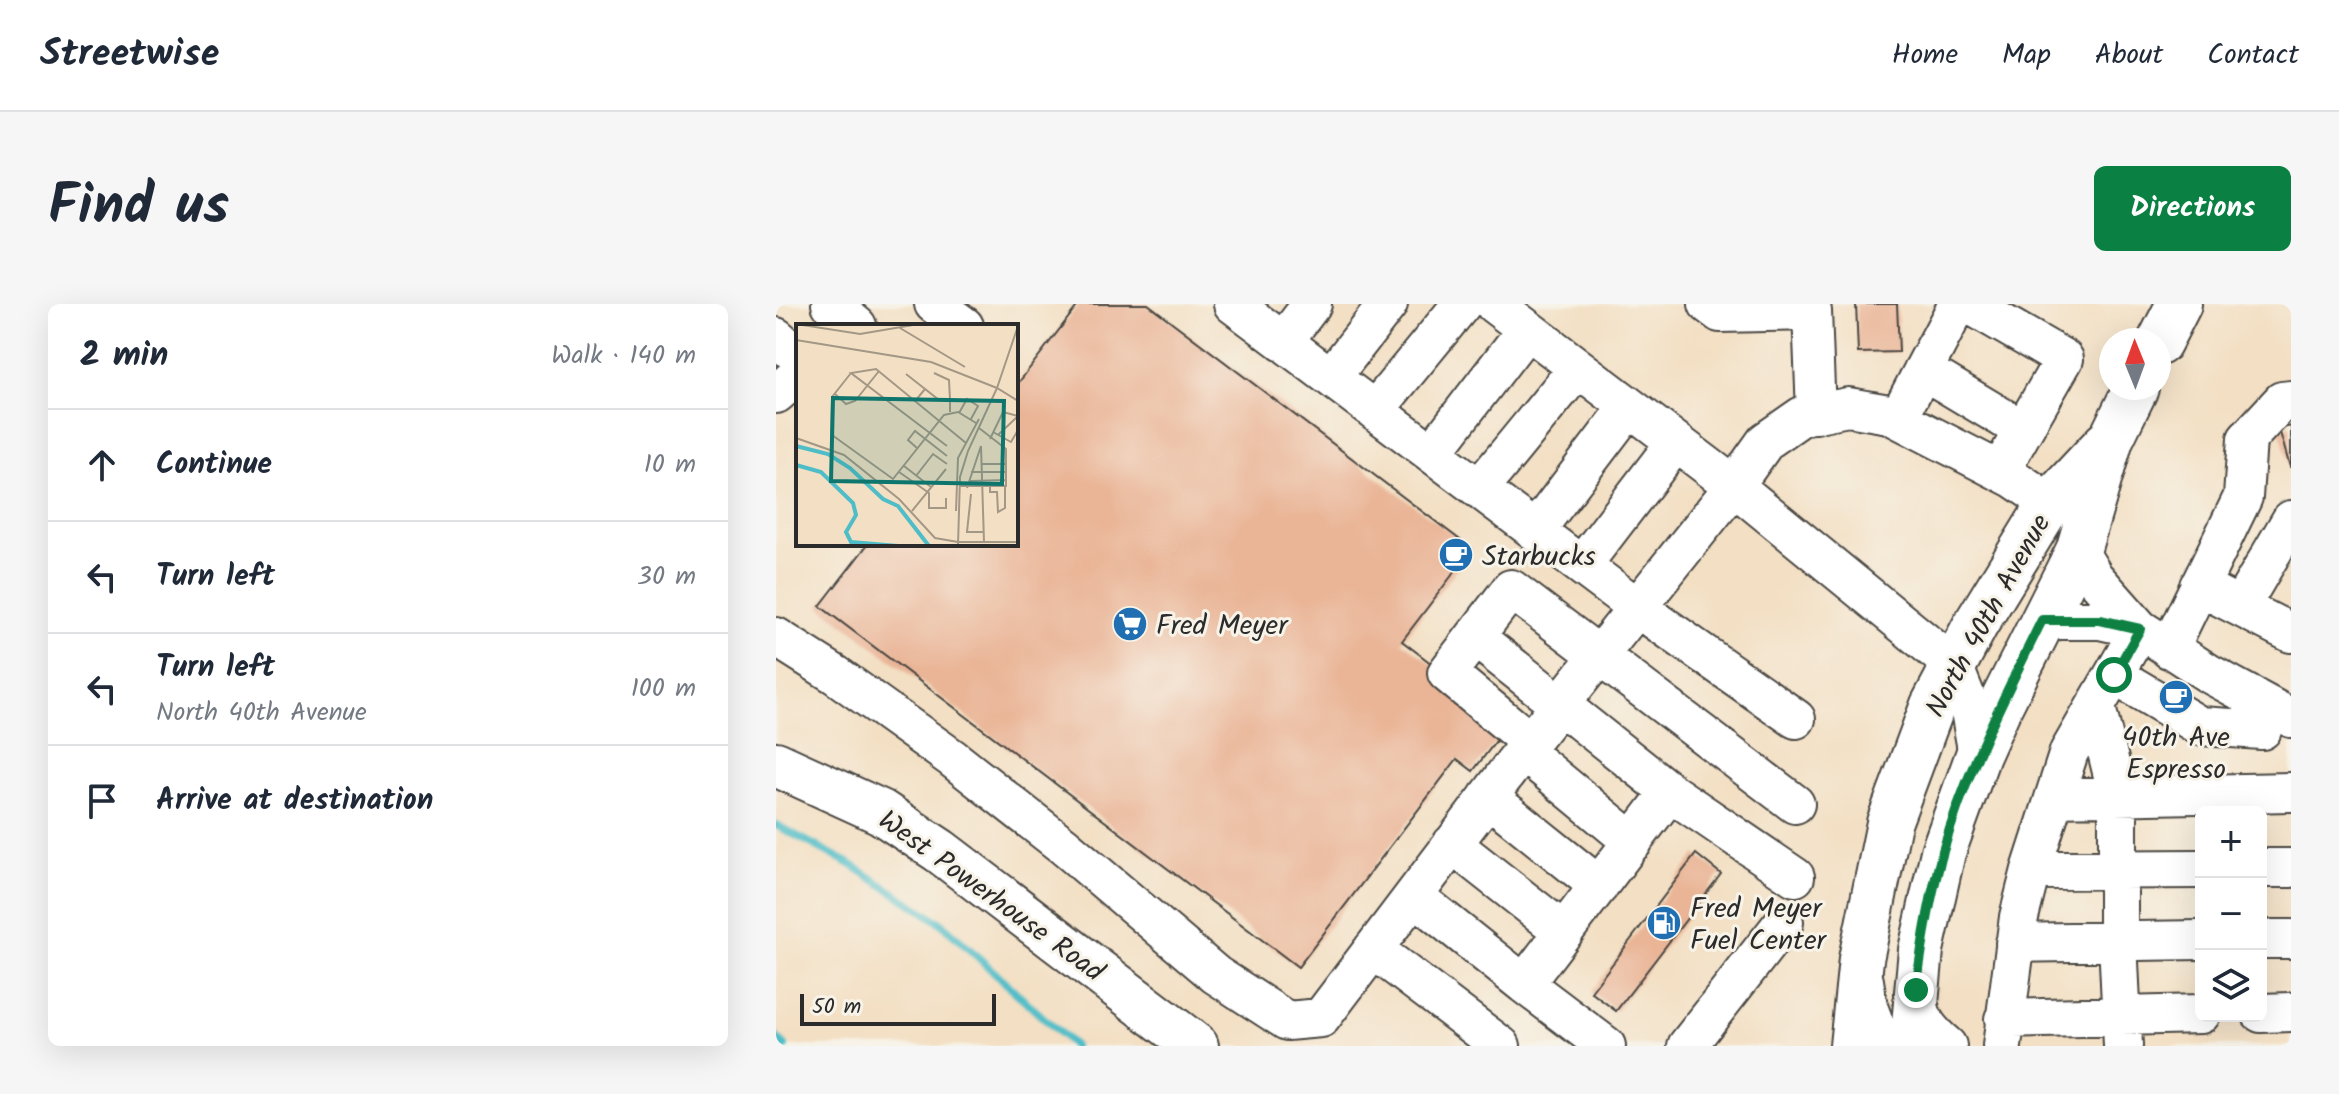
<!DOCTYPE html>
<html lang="en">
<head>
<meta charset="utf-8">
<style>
  :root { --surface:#fff; --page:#f6f6f7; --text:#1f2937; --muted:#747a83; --line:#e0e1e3; --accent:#0b8043 }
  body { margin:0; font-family:Kalam,sans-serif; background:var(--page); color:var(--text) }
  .controls { position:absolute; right:24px; bottom:24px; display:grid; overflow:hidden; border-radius:12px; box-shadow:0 8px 32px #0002 }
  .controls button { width:72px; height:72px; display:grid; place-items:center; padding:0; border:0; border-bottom:2px solid var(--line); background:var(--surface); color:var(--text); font:40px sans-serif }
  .compass { position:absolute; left:1323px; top:24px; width:72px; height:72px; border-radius:50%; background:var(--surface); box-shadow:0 8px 32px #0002; rotate:359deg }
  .scale { position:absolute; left:24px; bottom:20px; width:196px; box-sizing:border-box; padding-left:8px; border:4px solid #2b2b2b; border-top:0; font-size:22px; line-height:28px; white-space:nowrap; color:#2b2b2b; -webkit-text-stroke:6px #f7f3e8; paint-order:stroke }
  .stop { position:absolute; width:24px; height:24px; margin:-18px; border:6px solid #0b8043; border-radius:50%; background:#fff }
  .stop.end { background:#0b8043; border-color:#fff; box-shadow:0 2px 8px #0008 }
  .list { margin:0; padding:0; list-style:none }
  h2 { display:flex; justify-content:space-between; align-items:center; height:104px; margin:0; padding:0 32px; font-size:34px }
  h2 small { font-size:26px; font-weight:400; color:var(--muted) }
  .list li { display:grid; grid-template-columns:52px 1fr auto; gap:24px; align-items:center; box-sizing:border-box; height:112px; padding:0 32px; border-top:2px solid var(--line) }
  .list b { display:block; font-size:30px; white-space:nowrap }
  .list p { margin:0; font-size:26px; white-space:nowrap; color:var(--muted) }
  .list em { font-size:26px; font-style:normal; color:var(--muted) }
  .icon { flex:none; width:44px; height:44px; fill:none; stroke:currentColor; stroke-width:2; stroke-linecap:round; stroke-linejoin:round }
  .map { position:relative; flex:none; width:1515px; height:742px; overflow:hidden; border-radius:12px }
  header { display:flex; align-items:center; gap:48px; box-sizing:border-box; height:112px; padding:0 40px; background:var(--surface); border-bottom:2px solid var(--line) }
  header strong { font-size:38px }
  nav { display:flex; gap:44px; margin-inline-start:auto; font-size:28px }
  .intro { display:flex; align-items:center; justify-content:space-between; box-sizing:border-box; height:192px; padding:0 48px }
  h1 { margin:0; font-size:56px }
  .button { padding:20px 36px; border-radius:12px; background:var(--accent); color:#fff; font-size:28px; font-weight:700 }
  main { display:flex; gap:48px; padding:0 48px }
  aside { flex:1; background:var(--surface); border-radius:12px; box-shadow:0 8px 32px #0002 }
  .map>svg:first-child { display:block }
</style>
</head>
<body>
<header>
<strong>Streetwise</strong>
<nav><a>Home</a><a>Map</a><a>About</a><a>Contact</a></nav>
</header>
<div class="intro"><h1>Find us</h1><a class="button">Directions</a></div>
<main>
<aside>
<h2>2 min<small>Walk · 140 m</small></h2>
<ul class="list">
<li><svg class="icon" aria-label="ahead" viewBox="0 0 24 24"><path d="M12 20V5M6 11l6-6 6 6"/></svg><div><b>Continue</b></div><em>10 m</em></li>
<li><svg class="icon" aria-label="left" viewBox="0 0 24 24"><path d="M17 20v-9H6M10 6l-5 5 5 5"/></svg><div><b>Turn left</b></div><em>30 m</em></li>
<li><svg class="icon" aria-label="left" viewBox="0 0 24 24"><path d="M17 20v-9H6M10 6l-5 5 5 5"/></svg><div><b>Turn left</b><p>North 40th Avenue</p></div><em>100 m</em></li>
<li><svg class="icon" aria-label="arrive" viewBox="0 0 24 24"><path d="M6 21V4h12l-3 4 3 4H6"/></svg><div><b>Arrive at destination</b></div></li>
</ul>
</aside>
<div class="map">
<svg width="1515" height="742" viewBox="0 0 1515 742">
  <rect width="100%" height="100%" fill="#f7f3e8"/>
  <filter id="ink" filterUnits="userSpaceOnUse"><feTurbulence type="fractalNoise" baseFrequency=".0125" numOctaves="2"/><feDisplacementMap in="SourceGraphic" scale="16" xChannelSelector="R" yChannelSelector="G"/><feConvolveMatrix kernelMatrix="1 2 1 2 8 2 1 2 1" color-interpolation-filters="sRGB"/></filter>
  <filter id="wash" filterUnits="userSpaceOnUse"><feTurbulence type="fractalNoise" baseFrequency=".006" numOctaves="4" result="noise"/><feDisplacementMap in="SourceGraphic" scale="32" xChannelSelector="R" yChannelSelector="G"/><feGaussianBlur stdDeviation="1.8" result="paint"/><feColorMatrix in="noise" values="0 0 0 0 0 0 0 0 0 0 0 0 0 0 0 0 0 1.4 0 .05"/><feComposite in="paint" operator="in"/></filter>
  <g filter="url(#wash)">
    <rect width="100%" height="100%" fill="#f3dfc3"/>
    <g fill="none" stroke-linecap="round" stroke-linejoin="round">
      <path stroke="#4fbdc7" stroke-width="8" d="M 0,521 L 74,560 L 165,619 L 298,742
        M 0,733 L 9,742"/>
    </g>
    <g id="blocks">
      <path fill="#eab597" d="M 303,0 L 372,0 L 696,245 L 626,337 L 669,370 L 726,429 L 697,467 L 681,455 L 522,663 L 44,302 L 92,240 L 240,240 L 240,82 Z
        M 1080,0 L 1121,0 L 1123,48 L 1082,49 Z
        M 1515,122 L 1515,163 L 1514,163 L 1503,125 Z
        M 920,550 L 945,570 L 840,707 L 815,688 Z"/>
    </g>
  </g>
  <g filter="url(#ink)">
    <use href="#blocks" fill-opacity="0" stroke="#494642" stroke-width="2"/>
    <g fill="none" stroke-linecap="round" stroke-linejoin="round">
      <g stroke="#494642" stroke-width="42">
        <path id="minor" d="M 55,0 L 81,22
          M 158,0 L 188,22
          M 457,0 L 862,304 L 1020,415
          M 718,0 L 958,182 L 1177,361 L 1193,401 L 1202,451
          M 932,0 L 944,9 L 1036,7 L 1040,110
          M 1193,0 L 1288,55 L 1224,167
          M 0,33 L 22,52
          M 507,38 L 536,0
          M 1147,66 L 1247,126
          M 555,73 L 612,0
          M 0,90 L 22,71
          M 599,106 L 686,0
          M 1122,114 L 1182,0
          M 656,149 L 751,25
          M 703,185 L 802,64
          M 759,227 L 853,103
          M 1302,247 L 1318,273 L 1364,325 L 1432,369 L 1515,414
          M 806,261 L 900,138
          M 1423,282 L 1515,329
          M 1464,303 L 1515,216
          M 1266,316 L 1324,316 L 1364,325
          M 0,333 L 60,371 L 176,454 L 288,542 L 440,671 L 511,717 L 545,714 L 754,438 L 958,182 L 990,137 L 1026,112 L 1072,103 L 1113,110 L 1237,174 L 1274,199
          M 699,333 L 894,488
          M 1393,345 L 1467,193 L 1471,135 L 1506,97 L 1515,96
          M 1338,371 L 1424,422 L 1486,426
          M 1320,403 L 1342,492 L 1342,637 L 1347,742
          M 754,438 L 671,369 L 735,285 L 1019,500
          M 747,447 L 857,538
          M 712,493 L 823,582
          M 1279,493 L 1515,488
          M 676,540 L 788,628
          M 1485,564 L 1515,564
          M 1255,566 L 1425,565
          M 638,592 L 748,680 L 830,742
          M 1485,635 L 1515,635
          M 1239,639 L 1425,636
          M 597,645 L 725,742
          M 1088,677 L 1092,703 L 1107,742
          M 748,680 L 894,488 L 1019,573
          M 1140,686 C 1144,715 1149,723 1171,742
          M 1485,709 L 1515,708
          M 1228,715 L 1425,710
          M 911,742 L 1008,618
          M 1226,742 L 1243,613 L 1255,566 L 1293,448 L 1364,325"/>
      </g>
      <g stroke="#494642" stroke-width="48">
        <path id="major" d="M 1383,39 L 1403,0
          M 0,460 L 105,508 L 164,547 L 420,742
          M 1076,742 L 1085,655 L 1113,519 L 1157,401 L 1200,320 L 1274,199 L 1330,139
          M 1136,742 L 1145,646 L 1167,548 L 1202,451 L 1223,404 L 1302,247 L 1335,135 L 1360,84"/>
      </g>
      <use href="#minor" stroke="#fff" stroke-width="38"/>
      <use href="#major" stroke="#fff" stroke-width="44"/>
    </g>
  </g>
  <g fill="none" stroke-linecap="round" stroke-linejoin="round" filter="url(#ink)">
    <path stroke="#0b8043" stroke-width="10" d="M 1140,686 C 1146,640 1154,592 1167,547 C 1191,466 1229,391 1266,316 L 1324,316 L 1364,325 L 1338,371"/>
  </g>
  <defs>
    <g id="cafe-disc" transform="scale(1.8)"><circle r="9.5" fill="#1f6fb2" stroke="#f7f3e8"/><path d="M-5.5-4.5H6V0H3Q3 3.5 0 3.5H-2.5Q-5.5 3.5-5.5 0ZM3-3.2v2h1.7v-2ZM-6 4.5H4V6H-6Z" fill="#fff"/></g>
    <g id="supermarket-disc" transform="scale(1.8)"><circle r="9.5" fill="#1f6fb2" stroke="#f7f3e8"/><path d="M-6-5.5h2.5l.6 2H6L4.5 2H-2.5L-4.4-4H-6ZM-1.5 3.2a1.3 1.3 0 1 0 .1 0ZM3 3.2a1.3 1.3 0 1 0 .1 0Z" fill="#fff"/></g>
    <g id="fuel-disc" transform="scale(1.8)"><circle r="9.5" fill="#1f6fb2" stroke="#f7f3e8"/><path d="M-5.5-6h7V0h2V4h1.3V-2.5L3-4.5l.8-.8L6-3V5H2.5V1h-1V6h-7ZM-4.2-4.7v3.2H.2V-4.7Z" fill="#fff"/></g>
  </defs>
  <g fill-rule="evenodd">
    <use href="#cafe-disc" x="680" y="251"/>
    <use href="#supermarket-disc" x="354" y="320"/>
    <use href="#cafe-disc" x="1400" y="393"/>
    <use href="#fuel-disc" x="888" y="619"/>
  </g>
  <g text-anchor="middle" stroke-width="6" stroke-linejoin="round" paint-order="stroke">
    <g font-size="28" fill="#2b2b2b" stroke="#f7f3e8" text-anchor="start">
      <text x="706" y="261">Starbucks</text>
      <text x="380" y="330">Fred Meyer</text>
      <text x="1400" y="442" text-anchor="middle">40th Ave<tspan x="1400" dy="32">Espresso</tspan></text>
      <text x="914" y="613">Fred Meyer<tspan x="914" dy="32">Fuel Center</tspan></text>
    </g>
    <g font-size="28" fill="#2b2b2b" stroke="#f7f3e8">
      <text transform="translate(1211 311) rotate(-61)" y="10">North 40th Avenue</text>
      <text transform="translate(216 591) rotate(36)" y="10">West Powerhouse Road</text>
    </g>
  </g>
  <g transform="translate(20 20)">
    <rect width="222" height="222" fill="#f3dfc3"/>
    <path fill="none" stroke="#4fbdc7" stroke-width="4" d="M 0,122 L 32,130 L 54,144 L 87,175 L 102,182 L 133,222M 0,141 L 25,148 L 57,179 L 60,191 L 50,208 L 55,218 L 102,222"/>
    <path fill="none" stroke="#a39786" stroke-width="2" d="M 0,0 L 64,10 L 123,0M 104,4 L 169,43M 0,16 L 135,38 L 201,64M 138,49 L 153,56 L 154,76M 110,50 L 129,65M 201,64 L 222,2M 38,69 L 50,80 L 59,77 L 83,47M 120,76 L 129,65 L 143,76 L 154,76 L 154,88M 163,89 L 171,75 L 182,82 L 175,95M 197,108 L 215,118 L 222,106M 36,111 L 97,155 L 148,91 L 162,88 L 180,99M 202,111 L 222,92M 0,114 L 48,131 L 103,175 L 139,214 L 162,218M 194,115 L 207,88 L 222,92M 151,122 L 55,49 L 80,45 L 170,119M 185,122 L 188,218M 121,124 L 112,116 L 119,107 L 151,132M 35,125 L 36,73 L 55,49M 185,140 L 210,140M 108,142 L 135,163M 103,148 L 133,169 L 133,184 L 150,184 L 150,174M 175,148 L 210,148M 120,152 L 137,130 L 151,140M 174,157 L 210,156M 164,162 L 210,162 L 210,125 L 183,104M 194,162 L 194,168 L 201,168 L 202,188 L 209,184 L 209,162M 171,164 L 185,122M 175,170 L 171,208 L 188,208M 116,187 L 150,145M 160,187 L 162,134 L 183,95M 162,218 L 222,218M 162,221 L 164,153 L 172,127 L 201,64 L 222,77"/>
    <path fill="#0f766e" fill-opacity="0.15" stroke="#0f766e" stroke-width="4" d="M 37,74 L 208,77 L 206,160 L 35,157 Z"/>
    <rect width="222" height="222" fill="none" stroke="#2b2b2b" stroke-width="4"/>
  </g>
</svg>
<div class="controls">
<button>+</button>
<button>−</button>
<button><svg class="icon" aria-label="layers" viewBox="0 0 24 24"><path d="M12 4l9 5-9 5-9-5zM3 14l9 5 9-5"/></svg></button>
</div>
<svg class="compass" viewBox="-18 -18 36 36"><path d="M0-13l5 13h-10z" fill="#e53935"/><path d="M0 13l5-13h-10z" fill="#747a83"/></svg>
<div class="scale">50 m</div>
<div class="stop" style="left:1338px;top:371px"></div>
<div class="stop end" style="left:1140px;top:686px"></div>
</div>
</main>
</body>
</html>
